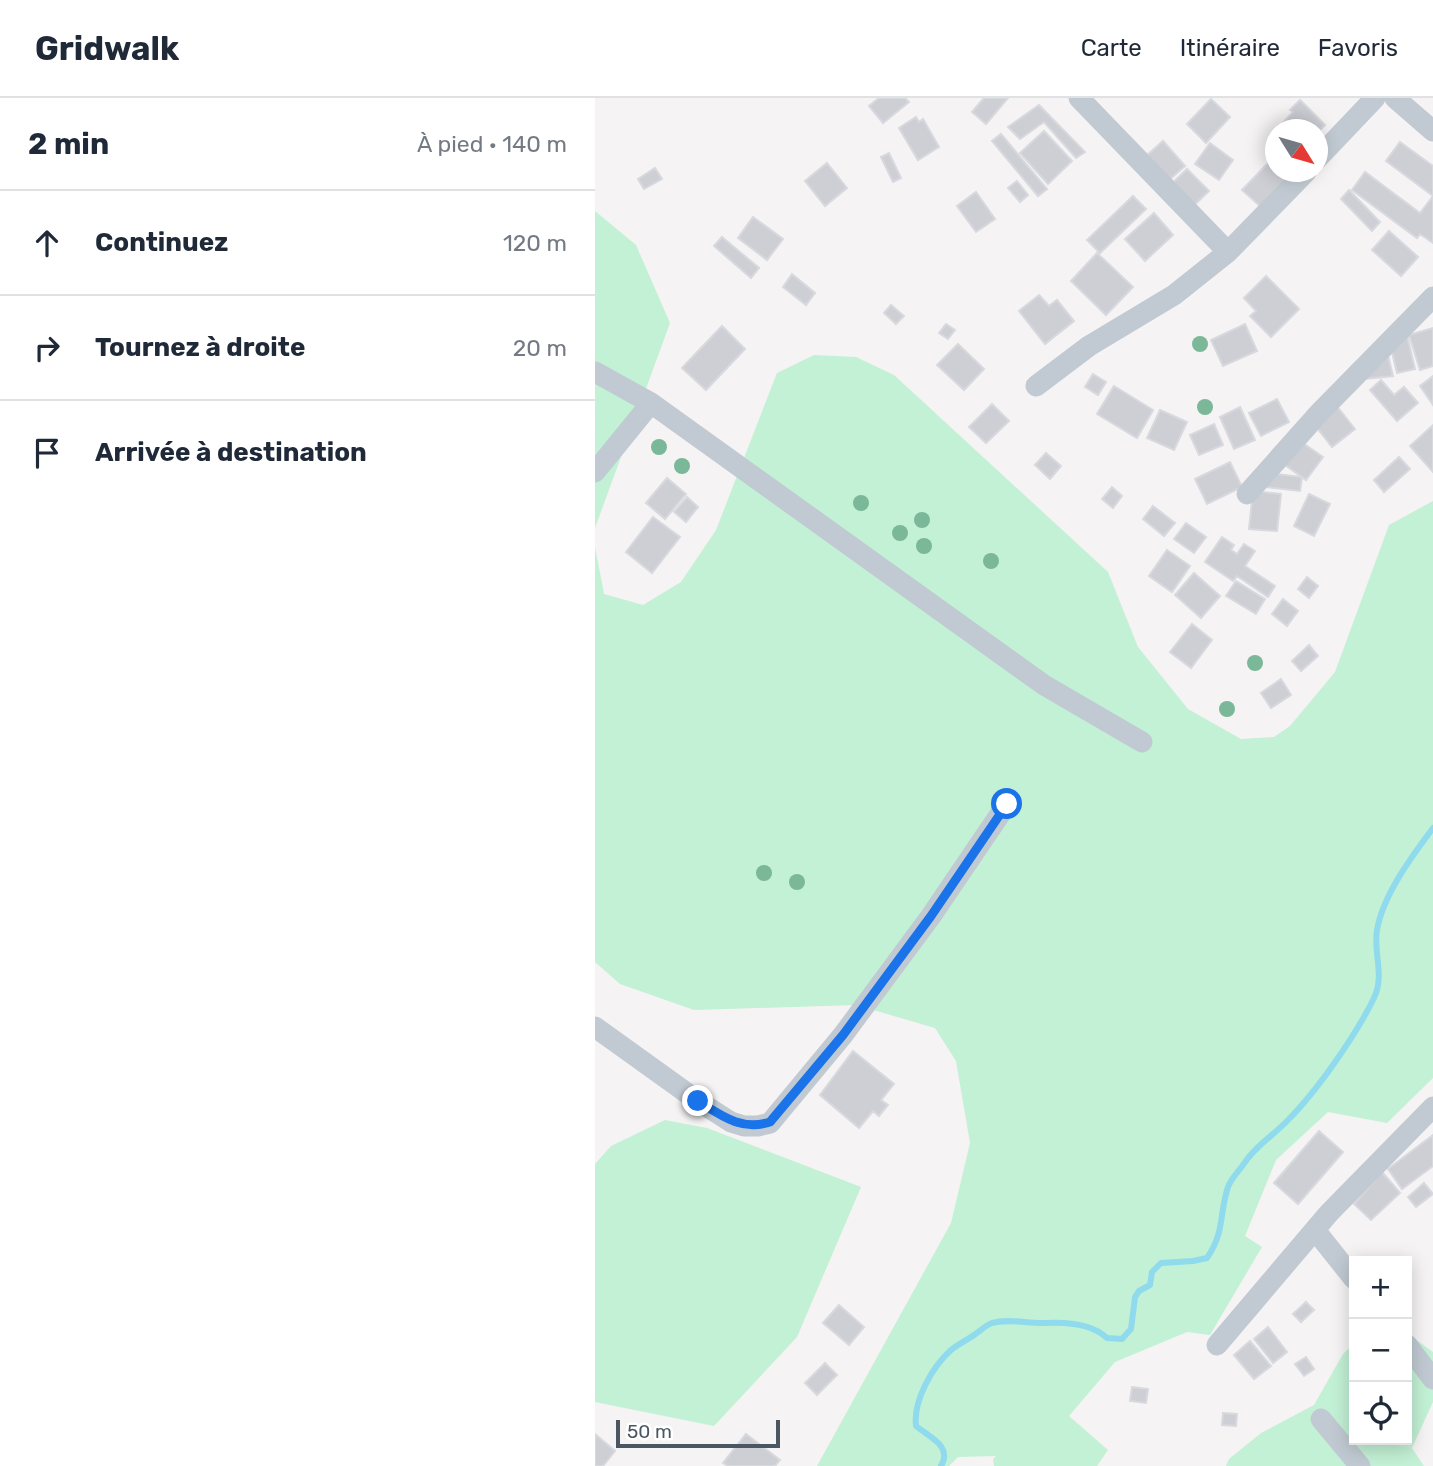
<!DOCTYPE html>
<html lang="fr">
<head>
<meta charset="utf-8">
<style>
  :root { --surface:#fff; --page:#f2f2f3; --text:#1f2937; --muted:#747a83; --line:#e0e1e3 }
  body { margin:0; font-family:Rubik,sans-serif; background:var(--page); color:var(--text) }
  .controls { position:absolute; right:21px; bottom:21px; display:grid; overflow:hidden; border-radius:0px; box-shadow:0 4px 18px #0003 }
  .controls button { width:63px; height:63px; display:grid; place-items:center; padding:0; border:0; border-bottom:2px solid var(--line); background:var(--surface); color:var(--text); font:35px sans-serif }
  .compass { position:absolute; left:670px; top:21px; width:63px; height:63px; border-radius:50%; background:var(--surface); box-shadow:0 4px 18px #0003; rotate:127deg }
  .scale { position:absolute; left:21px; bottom:18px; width:164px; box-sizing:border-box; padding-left:7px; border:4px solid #4a5661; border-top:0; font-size:19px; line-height:24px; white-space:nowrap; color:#4a5661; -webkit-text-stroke:5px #fff; paint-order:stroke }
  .stop { position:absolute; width:21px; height:21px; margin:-16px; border:5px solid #1a73e8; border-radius:50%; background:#fff }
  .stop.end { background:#1a73e8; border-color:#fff; box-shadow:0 2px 7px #0008 }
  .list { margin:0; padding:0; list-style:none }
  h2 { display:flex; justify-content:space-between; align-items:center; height:91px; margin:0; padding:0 28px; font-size:30px }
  h2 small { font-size:23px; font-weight:400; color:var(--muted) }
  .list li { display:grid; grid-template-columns:46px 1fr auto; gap:21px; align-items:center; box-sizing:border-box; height:105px; padding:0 28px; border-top:2px solid var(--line) }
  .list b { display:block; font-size:26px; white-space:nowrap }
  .list em { font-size:23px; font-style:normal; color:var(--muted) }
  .icon { flex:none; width:38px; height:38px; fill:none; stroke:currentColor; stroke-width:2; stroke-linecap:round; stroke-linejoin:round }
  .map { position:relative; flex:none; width:838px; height:1368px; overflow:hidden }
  header { display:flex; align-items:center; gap:42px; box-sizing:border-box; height:98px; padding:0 35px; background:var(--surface); border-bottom:2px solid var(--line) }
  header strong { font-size:33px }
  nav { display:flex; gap:38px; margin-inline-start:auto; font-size:24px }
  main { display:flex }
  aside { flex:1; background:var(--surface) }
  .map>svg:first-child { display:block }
</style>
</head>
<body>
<header>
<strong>Gridwalk</strong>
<nav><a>Carte</a><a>Itinéraire</a><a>Favoris</a></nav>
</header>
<main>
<aside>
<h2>2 min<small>À pied · 140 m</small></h2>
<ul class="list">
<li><svg class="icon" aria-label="ahead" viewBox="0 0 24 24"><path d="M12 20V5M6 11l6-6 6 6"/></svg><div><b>Continuez</b></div><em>120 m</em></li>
<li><svg class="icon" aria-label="right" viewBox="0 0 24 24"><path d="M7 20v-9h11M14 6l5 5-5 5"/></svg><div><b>Tournez à droite</b></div><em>20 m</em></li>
<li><svg class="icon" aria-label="arrive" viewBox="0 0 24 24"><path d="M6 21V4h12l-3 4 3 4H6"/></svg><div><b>Arrivée à destination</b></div></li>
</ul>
</aside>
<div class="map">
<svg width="838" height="1368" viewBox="0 0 838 1368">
  <rect width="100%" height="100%" fill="#f5f3f3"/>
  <path fill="#c3f1d5" d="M 0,113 L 41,147 L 75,225 L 0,430 Z
    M 219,257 L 261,259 L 299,277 L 513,474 L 543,549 L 593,611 L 646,641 L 679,639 L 695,628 L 740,574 L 794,427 L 838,403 L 838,980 L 792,1025 L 733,1014 L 681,1062 L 650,1138 L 667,1149 L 615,1237 L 592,1234 L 520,1264 L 474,1318 L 513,1352 L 502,1368 L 399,1368 L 398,1361 L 401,1358 L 363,1359 L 354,1368 L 222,1368 L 356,1125 L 375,1045 L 361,963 L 340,930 L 261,907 L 99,912 L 25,886 L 0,864 L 0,449 L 9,496 L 48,507 L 86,484 L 121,432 L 182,275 Z
    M 70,1022 L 112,1030 L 266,1089 L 202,1239 L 119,1328 L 0,1304 L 0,1066 L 16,1048 Z
    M 812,1239 L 823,1243 L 838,1254 L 838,1304 L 817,1350 L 829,1368 L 631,1368 L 634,1361 L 666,1335 L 719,1307 L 748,1256 L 759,1245 L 759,1342 L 812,1342 Z"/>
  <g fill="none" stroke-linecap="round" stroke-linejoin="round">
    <path stroke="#90daee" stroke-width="6" d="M 346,1368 C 358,1348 334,1339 321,1328 C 318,1303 337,1269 356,1252 C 363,1246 372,1242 379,1237 C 385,1233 391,1227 397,1225 C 416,1220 432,1226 451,1225 C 471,1224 496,1225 512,1240 L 527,1241 L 536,1231 L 540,1199 L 544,1193 L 555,1187 L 557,1174 L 566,1165 L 598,1163 L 612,1160 C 630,1134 624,1116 633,1089 C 636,1081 643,1074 648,1067 C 660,1048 678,1038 693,1022 C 722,993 761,937 779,900 C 790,877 778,855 782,832 C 788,797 817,758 838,730"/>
  </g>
  <path fill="#cdcfd5" stroke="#d7d9de" stroke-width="2" d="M 284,0 L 310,0 L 314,4 L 288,25 L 274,8 Z
    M 389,0 L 413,0 L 391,26 L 377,14 Z
    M 616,1 L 635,19 L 611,45 L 592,26 Z
    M 705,2 L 730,27 L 723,34 L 736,47 L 722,61 L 722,32 L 690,32 L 692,29 L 688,25 L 698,14 L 695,12 Z
    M 444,7 L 490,54 L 481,60 L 449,24 L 425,41 L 413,29 Z
    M 321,19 L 324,24 L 328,21 L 344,49 L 323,62 L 304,30 Z
    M 449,33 L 477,63 L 453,86 L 425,55 Z
    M 406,36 L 452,91 L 443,98 L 397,43 Z
    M 568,43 L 590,68 L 573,83 L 540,68 Z
    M 805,44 L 838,68 L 838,145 L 825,136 L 822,140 L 757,92 L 770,74 L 825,115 L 838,98 L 791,63 Z
    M 615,45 L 638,62 L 624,82 L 600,66 Z
    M 294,55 L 306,80 L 298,84 L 286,59 Z
    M 676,62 L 680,66 L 680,74 L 688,74 L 703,88 L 675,117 L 647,92 Z
    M 232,65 L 252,90 L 230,108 L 210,83 Z
    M 60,70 L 67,81 L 49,91 L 43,81 Z
    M 592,71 L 614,93 L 591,115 L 569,93 Z
    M 422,83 L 433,97 L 425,104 L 413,90 Z
    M 754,92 L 785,124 L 777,133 L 746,101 Z
    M 381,94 L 400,121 L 381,134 L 362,108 Z
    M 538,98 L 551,111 L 505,155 L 492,142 Z
    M 559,115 L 578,137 L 550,163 L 530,141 Z
    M 158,119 L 188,141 L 172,162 L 143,140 Z
    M 794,133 L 823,159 L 806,178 L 777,152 Z
    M 127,139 L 164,170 L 156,180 L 119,148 Z
    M 502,155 L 538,189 L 511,217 L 476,183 Z
    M 197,176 L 220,195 L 211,207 L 188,189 Z
    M 671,178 L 704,211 L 676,239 L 655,218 L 661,213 L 649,200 Z
    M 444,197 L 454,208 L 462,202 L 479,223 L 450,246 L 424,213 Z
    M 296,207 L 309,218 L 301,226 L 289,215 Z
    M 351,226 L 360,232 L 353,241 L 344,235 Z
    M 650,226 L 662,253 L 628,268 L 616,242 Z
    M 127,228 L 150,251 L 111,292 L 87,270 Z
    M 838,230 L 838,268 L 825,272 L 814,237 Z
    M 812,237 L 820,271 L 802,275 L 794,242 Z
    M 789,241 L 798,278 L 768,281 Z
    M 363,246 L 389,271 L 369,292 L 342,267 Z
    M 498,276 L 511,284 L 503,297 L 490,289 Z
    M 838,278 L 838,307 L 825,288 Z
    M 786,282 L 799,297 L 809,289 L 823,305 L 802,323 L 775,292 Z
    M 519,288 L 558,312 L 542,340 L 502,316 Z
    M 682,301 L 694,324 L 666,338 L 654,315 Z
    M 737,302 L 760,331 L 737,349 L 719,326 Z
    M 397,306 L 414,323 L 391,345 L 374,329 Z
    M 645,309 L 660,342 L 639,351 L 625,319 Z
    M 565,312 L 592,324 L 579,352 L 552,340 Z
    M 619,326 L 628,347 L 604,357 L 595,337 Z
    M 838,327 L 838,374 L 815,348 Z
    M 699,339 L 728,359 L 711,382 L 683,362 Z
    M 451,355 L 466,368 L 455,381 L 440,367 Z
    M 804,359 L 815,371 L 789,394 L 779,382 Z
    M 635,364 L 647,389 L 612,406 L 600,381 Z
    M 673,375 L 707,379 L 705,393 L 671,389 Z
    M 72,380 L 91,396 L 70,421 L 51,405 Z
    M 517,389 L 527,398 L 518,410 L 507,401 Z
    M 658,393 L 686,396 L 682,433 L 654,431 Z
    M 714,396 L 735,406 L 719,438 L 699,428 Z
    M 92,399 L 103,409 L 91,424 L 79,414 Z
    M 558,408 L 580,425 L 569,438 L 548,421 Z
    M 58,419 L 85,439 L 57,475 L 31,454 Z
    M 591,425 L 611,439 L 599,455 L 579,441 Z
    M 627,439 L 639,447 L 636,452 L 642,456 L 649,446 L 660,453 L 650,468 L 680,488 L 673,499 L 642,478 L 638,483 L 610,464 Z
    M 572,452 L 595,468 L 577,494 L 554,478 Z
    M 599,475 L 625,498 L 606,520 L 580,497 Z
    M 712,479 L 723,488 L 714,500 L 703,491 Z
    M 641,483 L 670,501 L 661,516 L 631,498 Z
    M 688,501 L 703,513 L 692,528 L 677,516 Z
    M 597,526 L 617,542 L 596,570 L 575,554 Z
    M 714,547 L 723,558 L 706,573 L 697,563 Z
    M 686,581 L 696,597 L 676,610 L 666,595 Z
    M 258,953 L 299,986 L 286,1002 L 293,1007 L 284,1018 L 278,1013 L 264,1030 L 225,997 Z
    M 724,1033 L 748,1054 L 703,1106 L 679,1085 Z
    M 838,1037 L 838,1068 L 807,1091 L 793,1071 Z
    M 787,1074 L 805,1095 L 776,1122 L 759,1106 Z
    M 829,1085 L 838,1096 L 821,1109 L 813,1099 Z
    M 711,1204 L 719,1212 L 706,1224 L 698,1216 Z
    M 244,1207 L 269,1229 L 254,1247 L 228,1225 Z
    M 673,1229 L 692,1254 L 678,1265 L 659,1241 Z
    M 655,1243 L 676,1268 L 659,1281 L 639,1257 Z
    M 711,1259 L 719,1271 L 709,1278 L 700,1266 Z
    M 230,1265 L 242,1277 L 222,1297 L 210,1285 Z
    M 537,1289 L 553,1291 L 551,1305 L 535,1303 Z
    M 628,1315 L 642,1316 L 641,1328 L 627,1327 Z
    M 0,1336 L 20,1353 L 8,1368 L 0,1368 Z
    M 151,1336 L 185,1362 L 180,1368 L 133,1368 L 128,1365 Z"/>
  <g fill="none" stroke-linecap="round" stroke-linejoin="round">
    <path stroke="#c1cad2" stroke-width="21" d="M 484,0 L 633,154
      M 800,0 L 838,33
      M 722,61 L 780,0
      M 0,274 L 56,305 L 449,587 L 547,644
      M 441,288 L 494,248 L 579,197 L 633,154 L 711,74
      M 0,374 L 56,305
      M 652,396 L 725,314 L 838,199
      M 0,929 L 103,1003 L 136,1024 L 149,1028 L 163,1028 L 175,1025 L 248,937 L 336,818 L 412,706
      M 720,1132 L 759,1181
      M 622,1247 L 734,1115 L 838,1009
      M 812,1247 L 838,1281
      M 726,1321 L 765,1368"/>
  </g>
  <g fill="#7bb799">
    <circle cx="605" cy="246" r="8"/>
    <circle cx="610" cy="309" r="8"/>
    <circle cx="64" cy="349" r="8"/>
    <circle cx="87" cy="368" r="8"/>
    <circle cx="266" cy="405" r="8"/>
    <circle cx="327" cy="422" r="8"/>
    <circle cx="305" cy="435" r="8"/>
    <circle cx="329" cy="448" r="8"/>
    <circle cx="396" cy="463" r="8"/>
    <circle cx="660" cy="565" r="8"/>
    <circle cx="632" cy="611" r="8"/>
    <circle cx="169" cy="775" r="8"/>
    <circle cx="202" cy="784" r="8"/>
  </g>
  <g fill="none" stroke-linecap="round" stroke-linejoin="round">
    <path stroke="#1a73e8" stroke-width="9" d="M 103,1003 C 127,1018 146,1033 175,1024 L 248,937 L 336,818 L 412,706"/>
  </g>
</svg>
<div class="controls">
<button>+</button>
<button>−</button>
<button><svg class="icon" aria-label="locate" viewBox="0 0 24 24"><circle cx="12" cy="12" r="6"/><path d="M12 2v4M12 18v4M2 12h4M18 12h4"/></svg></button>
</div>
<svg class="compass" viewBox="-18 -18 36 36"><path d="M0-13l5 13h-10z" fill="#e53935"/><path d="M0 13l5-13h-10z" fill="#747a83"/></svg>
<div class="scale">50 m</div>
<div class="stop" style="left:412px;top:706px"></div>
<div class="stop end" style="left:103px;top:1003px"></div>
</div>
</main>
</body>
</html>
